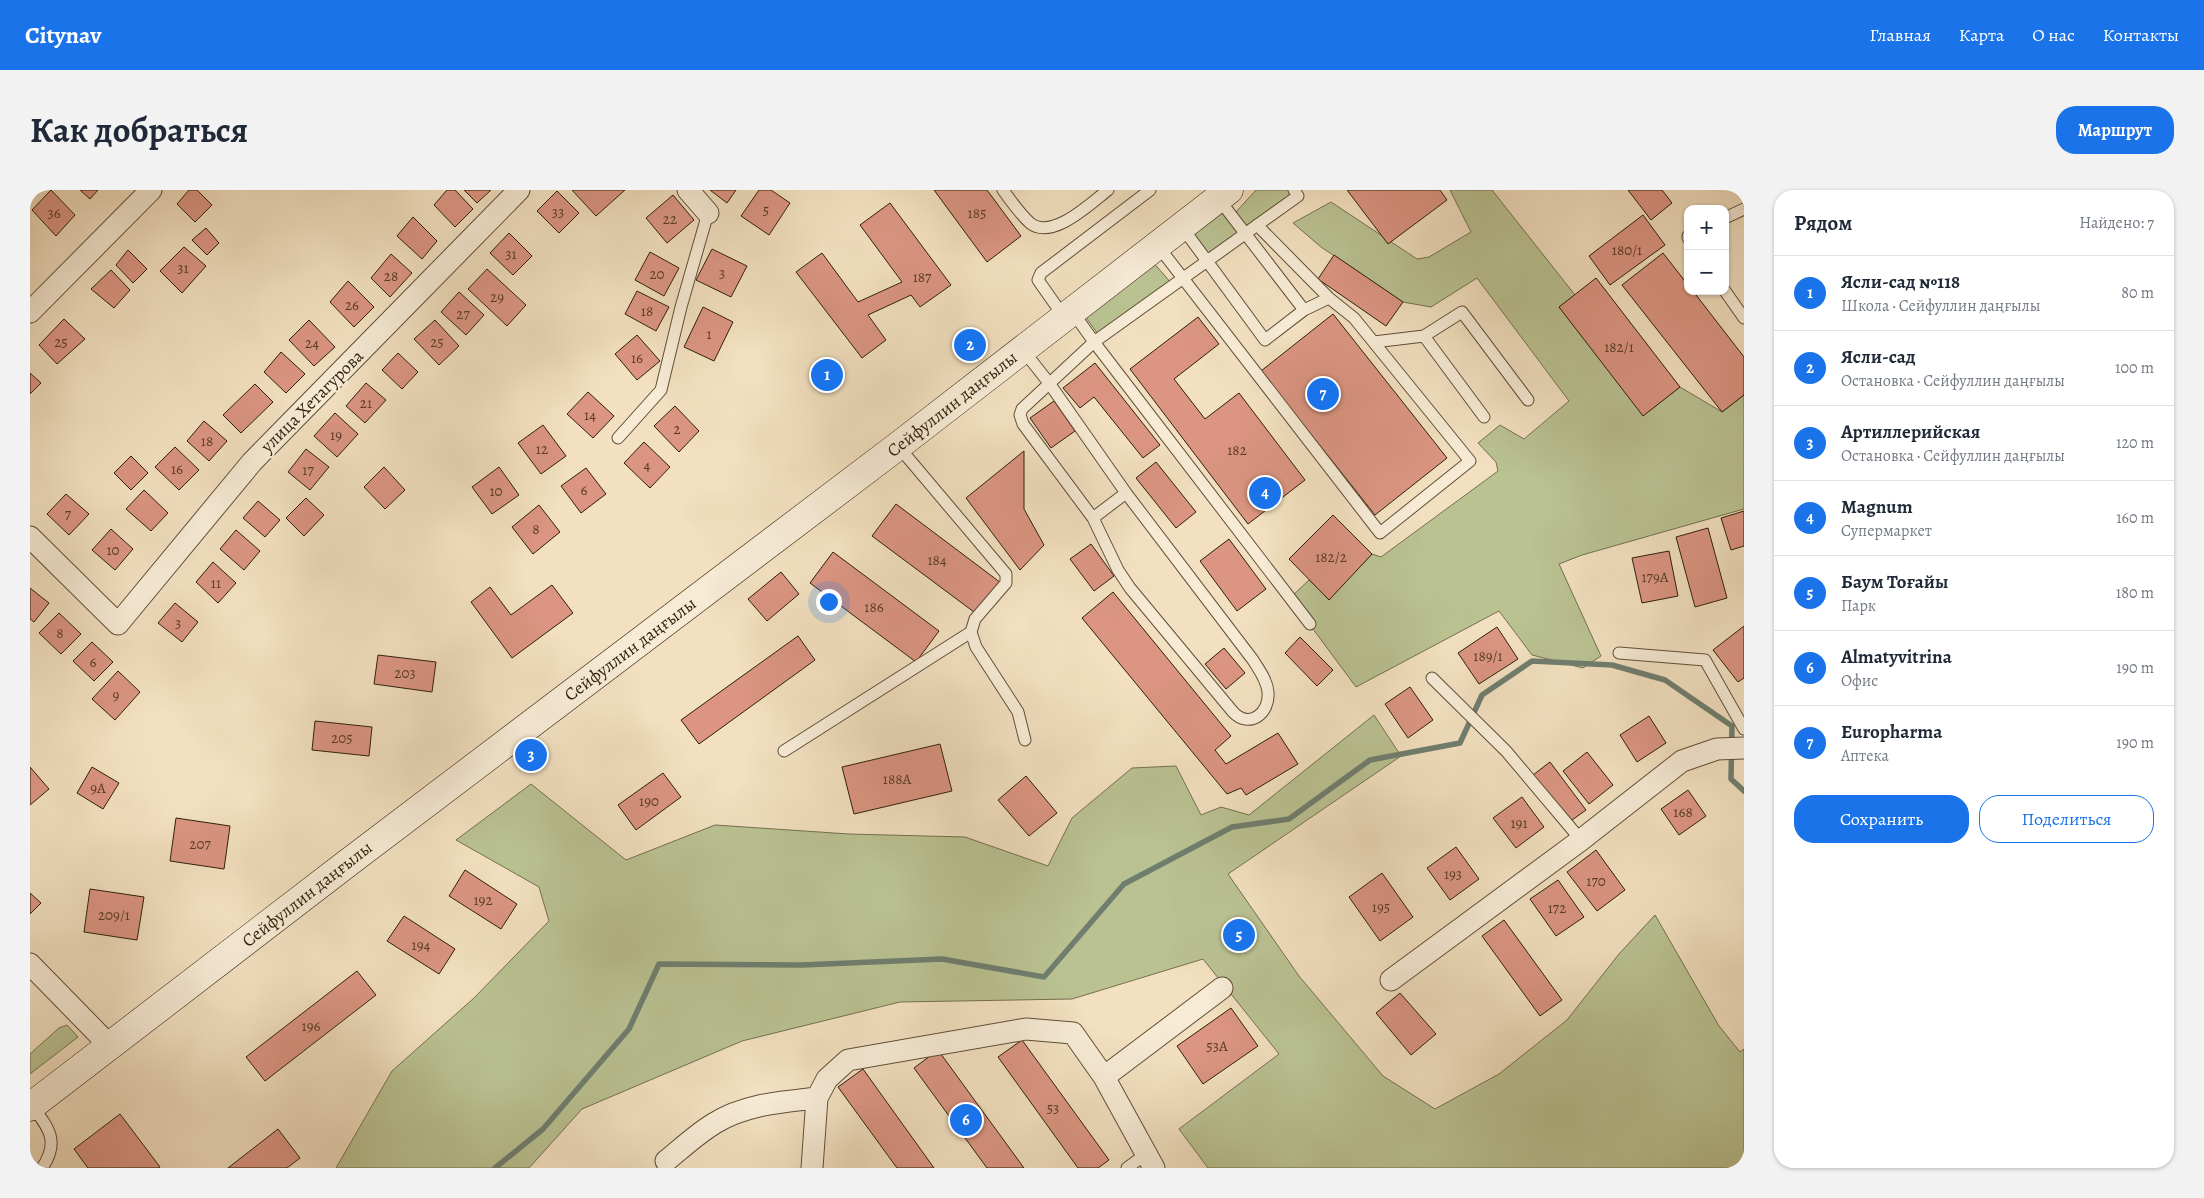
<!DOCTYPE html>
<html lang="ru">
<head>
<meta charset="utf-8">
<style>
  :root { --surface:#fff; --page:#f2f2f3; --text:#1f2937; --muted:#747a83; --line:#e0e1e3; --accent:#1a73e8 }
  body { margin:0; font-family:Alegreya,serif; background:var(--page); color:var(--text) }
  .controls { position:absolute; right:15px; top:15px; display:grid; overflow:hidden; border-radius:10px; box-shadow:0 1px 4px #0004 }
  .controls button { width:45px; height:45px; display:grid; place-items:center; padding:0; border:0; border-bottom:1px solid var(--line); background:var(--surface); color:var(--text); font:25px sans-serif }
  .you { position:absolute; left:798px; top:411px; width:18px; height:18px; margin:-12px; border:4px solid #fff; border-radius:50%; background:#1a73e8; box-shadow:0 0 0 8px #1a73e833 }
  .badge { display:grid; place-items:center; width:32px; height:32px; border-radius:50%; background:var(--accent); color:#fff; font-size:16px; font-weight:700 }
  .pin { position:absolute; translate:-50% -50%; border:2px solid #fff; box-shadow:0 1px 5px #0006 }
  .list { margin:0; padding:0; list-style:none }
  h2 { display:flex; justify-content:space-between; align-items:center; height:65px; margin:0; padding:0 20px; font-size:21px }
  h2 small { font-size:16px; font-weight:400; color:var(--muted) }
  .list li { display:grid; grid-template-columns:32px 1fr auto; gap:15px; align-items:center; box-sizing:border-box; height:75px; padding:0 20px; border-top:1px solid var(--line) }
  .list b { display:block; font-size:19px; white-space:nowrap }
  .list p { margin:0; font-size:16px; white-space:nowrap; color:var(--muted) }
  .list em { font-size:16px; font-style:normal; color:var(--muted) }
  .actions { display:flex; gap:10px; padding:15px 20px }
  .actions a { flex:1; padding:11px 0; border:1px solid var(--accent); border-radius:20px; text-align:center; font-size:18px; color:var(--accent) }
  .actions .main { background:var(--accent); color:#fff }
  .map { position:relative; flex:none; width:1714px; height:978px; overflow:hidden; border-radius:20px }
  header { display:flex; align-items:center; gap:30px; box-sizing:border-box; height:70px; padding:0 25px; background:var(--accent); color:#fff }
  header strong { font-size:24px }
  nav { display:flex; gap:28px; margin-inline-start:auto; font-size:18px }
  .intro { display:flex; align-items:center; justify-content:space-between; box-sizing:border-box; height:120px; padding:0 30px }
  h1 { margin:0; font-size:35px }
  .button { padding:12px 22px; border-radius:20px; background:var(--accent); color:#fff; font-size:18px; font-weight:700 }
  main { display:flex; gap:30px; padding:0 30px }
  aside { flex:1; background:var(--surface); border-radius:20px; box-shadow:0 1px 4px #0004 }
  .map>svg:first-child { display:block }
</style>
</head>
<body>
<header>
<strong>Citynav</strong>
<nav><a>Главная</a><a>Карта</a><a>О нас</a><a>Контакты</a></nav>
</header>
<div class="intro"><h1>Как добраться</h1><a class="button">Маршрут</a></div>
<main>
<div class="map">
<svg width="1714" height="978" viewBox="0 0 1714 978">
  <rect width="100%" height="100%" fill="#f2e0c0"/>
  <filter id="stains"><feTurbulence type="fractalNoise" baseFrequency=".004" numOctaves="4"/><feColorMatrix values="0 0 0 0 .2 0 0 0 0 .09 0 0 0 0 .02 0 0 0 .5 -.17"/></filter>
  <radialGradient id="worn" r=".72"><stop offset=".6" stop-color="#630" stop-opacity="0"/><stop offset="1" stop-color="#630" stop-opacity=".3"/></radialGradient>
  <path fill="#bac292" stroke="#74704e" d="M 1226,0 L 1259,0 L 1262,4 L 1216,38 L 1205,23 Z
    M 1420,0 L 1462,0 L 1545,105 L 1529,117 L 1614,225 L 1650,197 L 1692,222 L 1714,205 L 1714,319 L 1552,365 L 1529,374 L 1571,466 L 1553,478 L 1502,465 L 1469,421 L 1326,497 L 1260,408 L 1279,390 L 1299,409 L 1342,364 L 1351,367 L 1468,281 L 1466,272 L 1448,253 L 1470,235 L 1494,249 L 1539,211 L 1447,88 L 1401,117 L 1373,112 L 1291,57 L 1263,33 L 1301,12 L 1387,69 L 1399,67 L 1441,42 Z
    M 1192,20 L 1210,43 L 1178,64 L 1162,42 Z
    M 1122,71 L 1142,94 L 1070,147 L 1052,122 Z
    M 1344,525 L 1371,566 L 1198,684 L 1269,786 L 1353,886 L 1405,919 L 1469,884 L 1537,830 L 1589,764 L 1625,725 L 1689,836 L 1710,862 L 1714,859 L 1714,978 L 1178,978 L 1149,939 L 1249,864 L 1173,769 L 1042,809 L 870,812 L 712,851 L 552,919 L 499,978 L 306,978 L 362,881 L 444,808 L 519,731 L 509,697 L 426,650 L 501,594 L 596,670 L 685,635 L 819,644 L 935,647 L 1018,676 L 1042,628 L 1102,578 L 1146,576 L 1171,625 L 1191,617 L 1219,625 Z
    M 37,835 L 48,847 L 0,884 L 0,864 L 29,838 Z"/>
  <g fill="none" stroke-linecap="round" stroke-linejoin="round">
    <path stroke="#6f7e6f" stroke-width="5.5" d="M 465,978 L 513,939 L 599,839 L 629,774 L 772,775 L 912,769 L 1014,787 L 1094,694 L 1202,637 L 1259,629 L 1340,570 L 1430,553 L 1452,505 L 1502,471 L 1582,475 L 1635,490 L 1702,536 L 1701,589 L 1714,601"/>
  </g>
  <path fill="#db9582" stroke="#2e1f0a" d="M 21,0 L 45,25 L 26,46 L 2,20 Z
    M 50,0 L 68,0 L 60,9 Z
    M 159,0 L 167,0 L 182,15 L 165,32 L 147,14 Z
    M 417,0 L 425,0 L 443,19 L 425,37 L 404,15 Z
    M 434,0 L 461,0 L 447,13 Z
    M 542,0 L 595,0 L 566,26 Z
    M 680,0 L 706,0 L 697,13 Z
    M 729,0 L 741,0 L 760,13 L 739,45 L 711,26 Z
    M 904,0 L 957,0 L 991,46 L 957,72 Z
    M 1317,0 L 1410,0 L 1417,10 L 1358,54 Z
    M 1598,0 L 1632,0 L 1642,13 L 1621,30 Z
    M 527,1 L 549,23 L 529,43 L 507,21 Z
    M 643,5 L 664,30 L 637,53 L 616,28 Z
    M 860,13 L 921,95 L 890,117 L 881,105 L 838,125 L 856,150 L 832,168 L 766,82 L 792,63 L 828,112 L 872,92 L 830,35 Z
    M 1613,25 L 1635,55 L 1580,95 L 1559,66 Z
    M 383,27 L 407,51 L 392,69 L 367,46 Z
    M 176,38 L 189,53 L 177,65 L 162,50 Z
    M 479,43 L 502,66 L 483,85 L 460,63 Z
    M 154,57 L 176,76 L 152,103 L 130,81 Z
    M 682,59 L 717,76 L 701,107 L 666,90 Z
    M 98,60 L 117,79 L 103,93 L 86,75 Z
    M 620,62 L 649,78 L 634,106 L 605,90 Z
    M 1633,63 L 1658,95 L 1658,101 L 1663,101 L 1714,167 L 1714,205 L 1692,222 L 1592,95 Z
    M 361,64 L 382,83 L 360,107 L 341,88 Z
    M 1304,65 L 1373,112 L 1356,136 L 1288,89 Z
    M 457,79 L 496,115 L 477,136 L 438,99 Z
    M 81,80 L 100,100 L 84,118 L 61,99 Z
    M 1566,88 L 1650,197 L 1613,226 L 1529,117 Z
    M 318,91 L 344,117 L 324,137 L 300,112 Z
    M 607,101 L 639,117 L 626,141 L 595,124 Z
    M 429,102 L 454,125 L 436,145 L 411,122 Z
    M 673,117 L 703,132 L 684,171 L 654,157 Z
    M 1303,124 L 1417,268 L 1345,325 L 1231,181 Z
    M 1168,127 L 1189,154 L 1144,189 L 1175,229 L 1209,203 L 1275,290 L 1218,334 L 1100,179 Z
    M 34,129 L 55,149 L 27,174 L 9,155 Z
    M 279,130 L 305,157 L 284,176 L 259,150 Z
    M 405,130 L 429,156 L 409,175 L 384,149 Z
    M 607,145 L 630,171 L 607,190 L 585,164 Z
    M 251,162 L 275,184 L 256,203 L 234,182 Z
    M 368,163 L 388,182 L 372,199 L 352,180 Z
    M 1065,173 L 1130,255 L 1113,268 L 1064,207 L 1050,218 L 1033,198 Z
    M 0,183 L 11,193 L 0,204 Z
    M 336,193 L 356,210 L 335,233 L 316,216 Z
    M 225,194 L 243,212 L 211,243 L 193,225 Z
    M 558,202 L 584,226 L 563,248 L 537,224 Z
    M 1024,211 L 1045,241 L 1021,258 L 1000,228 Z
    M 645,216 L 669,241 L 649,262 L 624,236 Z
    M 305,223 L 328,244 L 307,267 L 284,246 Z
    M 174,231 L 197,251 L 179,271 L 157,251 Z
    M 513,235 L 536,266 L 511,284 L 488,253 Z
    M 614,252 L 640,277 L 620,298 L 594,273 Z
    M 145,257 L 169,280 L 149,300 L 125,277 Z
    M 276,259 L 299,277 L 280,300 L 258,282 Z
    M 994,261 L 994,319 L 1014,355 L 990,380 L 936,308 Z
    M 101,266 L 118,283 L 101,300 L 84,283 Z
    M 1126,272 L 1166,322 L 1146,338 L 1106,288 Z
    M 354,277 L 375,300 L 355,319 L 334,297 Z
    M 469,277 L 489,305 L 462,324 L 442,297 Z
    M 556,278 L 576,304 L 551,323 L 531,296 Z
    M 114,300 L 138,323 L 121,341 L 96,319 Z
    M 36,304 L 59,324 L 39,345 L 17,324 Z
    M 276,308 L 294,325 L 274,346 L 256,328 Z
    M 228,311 L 250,330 L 235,347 L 213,328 Z
    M 866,314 L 971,393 L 948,425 L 842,346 Z
    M 509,315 L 530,342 L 503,364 L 482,337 Z
    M 1714,321 L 1714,356 L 1701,360 L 1691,328 Z
    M 1303,325 L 1342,364 L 1299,410 L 1259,369 Z
    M 1678,338 L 1697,408 L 1665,417 L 1646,347 Z
    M 81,339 L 103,359 L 85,380 L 62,360 Z
    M 206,340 L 230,361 L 214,380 L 190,359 Z
    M 1199,349 L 1236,399 L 1207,421 L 1170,371 Z
    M 1061,354 L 1084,386 L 1064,401 L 1040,369 Z
    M 1639,361 L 1648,406 L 1612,413 L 1602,368 Z
    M 803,362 L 909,441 L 886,472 L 780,393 Z
    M 183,372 L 206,393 L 188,413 L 166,392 Z
    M 751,382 L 769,404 L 737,431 L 718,409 Z
    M 522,395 L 543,423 L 482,468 L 441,412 L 460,397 L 481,425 Z
    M 0,398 L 19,413 L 4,432 L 0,429 Z
    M 1083,402 L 1201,546 L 1185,560 L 1196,574 L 1248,543 L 1268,574 L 1216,605 L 1211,598 L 1197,604 L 1052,428 Z
    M 145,413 L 168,432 L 152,452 L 128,433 Z
    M 29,423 L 51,444 L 31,464 L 9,443 Z
    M 1714,436 L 1714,488 L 1708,492 L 1683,460 Z
    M 1467,437 L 1488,469 L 1449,494 L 1428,463 Z
    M 768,446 L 785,470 L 669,554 L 651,530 Z
    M 1270,447 L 1303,480 L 1287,496 L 1255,463 Z
    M 62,452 L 83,472 L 64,491 L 43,471 Z
    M 1194,458 L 1215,483 L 1196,499 L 1175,474 Z
    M 348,465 L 406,472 L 402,502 L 344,494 Z
    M 88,481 L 110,502 L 85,530 L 62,509 Z
    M 1380,497 L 1403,530 L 1378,548 L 1355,514 Z
    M 1619,526 L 1636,553 L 1607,572 L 1590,545 Z
    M 285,531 L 342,537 L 339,566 L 282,560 Z
    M 910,554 L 922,601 L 824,624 L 812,577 Z
    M 1557,562 L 1583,595 L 1559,614 L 1533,581 Z
    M 1520,572 L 1556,620 L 1538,633 L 1503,585 Z
    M 0,577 L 19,599 L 0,615 Z
    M 62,577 L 89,593 L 73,619 L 47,603 Z
    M 633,583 L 651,607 L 606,640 L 588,615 Z
    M 996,586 L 1027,623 L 999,646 L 968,610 Z
    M 1658,600 L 1676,626 L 1649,645 L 1631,619 Z
    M 1492,607 L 1514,637 L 1486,658 L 1463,628 Z
    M 146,628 L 200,636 L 194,679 L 140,671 Z
    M 1426,657 L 1449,689 L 1420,710 L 1397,678 Z
    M 1566,660 L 1595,700 L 1567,721 L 1537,682 Z
    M 435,680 L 487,714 L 471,739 L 419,706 Z
    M 1352,683 L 1383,727 L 1350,751 L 1319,707 Z
    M 1528,690 L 1554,727 L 1526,746 L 1500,709 Z
    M 60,699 L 114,707 L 107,750 L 54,742 Z
    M 0,703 L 11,713 L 0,724 Z
    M 374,726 L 425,759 L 409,784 L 357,751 Z
    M 1474,730 L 1532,810 L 1510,826 L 1452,746 Z
    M 327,781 L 346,805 L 235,891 L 216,867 Z
    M 1370,803 L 1406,844 L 1381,865 L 1346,823 Z
    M 1201,818 L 1228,856 L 1173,894 L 1147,856 Z
    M 992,850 L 1079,970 L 1068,978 L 1048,978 L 968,867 Z
    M 908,860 L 994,978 L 957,978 L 884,878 Z
    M 833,879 L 904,978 L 867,978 L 808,897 Z
    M 90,924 L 130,977 L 128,978 L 58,978 L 44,959 Z
    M 248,939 L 270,968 L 257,978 L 198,978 Z"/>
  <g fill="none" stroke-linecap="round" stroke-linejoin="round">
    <g stroke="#5f4f38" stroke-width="13">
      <path id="lane" d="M 973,0 C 981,11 990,24 1000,33 C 1022,51 1061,13 1078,0
        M 1695,28 L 1714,19
        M 1152,37 L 1235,150 L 1274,120 L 1188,8
        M 1658,46 L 1658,48
        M 1128,56 L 1350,343 L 1440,271 L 1324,128 L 1299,108 L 1227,35
        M 1695,101 L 1714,128
        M 1274,120 L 1299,108
        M 1042,121 L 1064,152 L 1280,434
        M 1034,127 L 1008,90 L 1011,83 L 1120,0
        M 1394,146 L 1432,122 L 1498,210
        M 1344,152 L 1394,146 L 1454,227
        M 993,160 L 1019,193 L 1096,303 L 1223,470 C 1229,480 1237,490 1238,502 C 1240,524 1219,539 1203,522 L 1100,398 L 1088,380 L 1063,328 L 1096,303
        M 588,248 L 631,200 L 651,117 L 678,23
        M 868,256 L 976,384 L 976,393 L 945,429 L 941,442 L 946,457 L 988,522 L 995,550
        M 1063,328 L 993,234 L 990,225 L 992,219 L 1064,152 L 1268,6 L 1264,0
        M 1589,463 L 1675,470 L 1714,539
        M 1402,488 L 1476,561 L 1551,650
        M 754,561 L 941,442
        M 2,916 C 19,938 30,952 12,978
        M 1097,978 L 1116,964"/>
    </g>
    <g stroke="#5f4f38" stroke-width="23">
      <path id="street" d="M 658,0 L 678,23
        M 0,122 L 121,0
        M 0,347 L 88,434 L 222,272 L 489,0
        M 0,774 L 80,856
        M 1361,790 L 1551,650 L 1652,571 L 1687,559 L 1714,558
        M 636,971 C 652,958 668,943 685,933 C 715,914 753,912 787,908
        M 782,978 L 787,908 L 797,889 L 818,870 L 996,839 L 1043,843 L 1074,887
        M 1124,978 L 1074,887 L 1192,798"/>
    </g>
    <g stroke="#2e1f0a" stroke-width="29">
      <path id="secondary" d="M 0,917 L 319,672 L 868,256 L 1199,0"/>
    </g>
    <use href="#lane" stroke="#f7ebd6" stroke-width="11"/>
    <use href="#street" stroke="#f7ebd6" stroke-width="21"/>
    <use href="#secondary" stroke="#f7ebd6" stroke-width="28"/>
  </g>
  <g text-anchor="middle" stroke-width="4.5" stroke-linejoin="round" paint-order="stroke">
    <g font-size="15" fill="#593c28">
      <text x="736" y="25">5</text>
      <text x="528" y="27">33</text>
      <text x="24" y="28">36</text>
      <text x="947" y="28">185</text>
      <text x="640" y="34">22</text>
      <text x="1597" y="65">180/1</text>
      <text x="481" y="69">31</text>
      <text x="153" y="83">31</text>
      <text x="692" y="88">3</text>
      <text x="627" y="89">20</text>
      <text x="361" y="91">28</text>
      <text x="892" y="92">187</text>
      <text x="467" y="112">29</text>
      <text x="322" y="120">26</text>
      <text x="617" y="126">18</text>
      <text x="433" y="129">27</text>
      <text x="679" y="149">1</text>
      <text x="31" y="157">25</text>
      <text x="407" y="157">25</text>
      <text x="282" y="158">24</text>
      <text x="1589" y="162">182/1</text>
      <text x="607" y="173">16</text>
      <text x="336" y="218">21</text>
      <text x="560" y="230">14</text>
      <text x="647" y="244">2</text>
      <text x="306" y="250">19</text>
      <text x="177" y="256">18</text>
      <text x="512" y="264">12</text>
      <text x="1207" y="265">182</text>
      <text x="617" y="280">4</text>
      <text x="147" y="284">16</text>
      <text x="278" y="285">17</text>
      <text x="554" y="305">6</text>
      <text x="466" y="306">10</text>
      <text x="38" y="329">7</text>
      <text x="506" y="344">8</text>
      <text x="83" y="365">10</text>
      <text x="1301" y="372">182/2</text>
      <text x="907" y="375">184</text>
      <text x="1625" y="392">179А</text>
      <text x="186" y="398">11</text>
      <text x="844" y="422">186</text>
      <text x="148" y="438">3</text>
      <text x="30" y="448">8</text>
      <text x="1458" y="471">189/1</text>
      <text x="63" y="477">6</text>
      <text x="375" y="488">203</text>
      <text x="86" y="510">9</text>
      <text x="312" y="553">205</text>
      <text x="867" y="594">188А</text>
      <text x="68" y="603">9А</text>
      <text x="619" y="616">190</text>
      <text x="1653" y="627">168</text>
      <text x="1489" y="638">191</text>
      <text x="170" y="659">207</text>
      <text x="1423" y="689">193</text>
      <text x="1566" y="696">170</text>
      <text x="453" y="715">192</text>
      <text x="1351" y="722">195</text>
      <text x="1527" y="723">172</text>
      <text x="84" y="730">209/1</text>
      <text x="391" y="760">194</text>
      <text x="281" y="841">196</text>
      <text x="1187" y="861">53А</text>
      <text x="1023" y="923">53</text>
    </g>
    <g font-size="18" fill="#2e1f0a" stroke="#f7ebd6">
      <text transform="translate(282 211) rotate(-45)" y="6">улица Хетагурова</text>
      <text transform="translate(922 214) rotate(-38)" y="6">Сейфуллин даңғылы</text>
      <text transform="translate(600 459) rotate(-37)" y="6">Сейфуллин даңғылы</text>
      <text transform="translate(277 704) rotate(-38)" y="6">Сейфуллин даңғылы</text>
    </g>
  </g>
  <rect width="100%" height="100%" filter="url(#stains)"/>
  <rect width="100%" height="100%" fill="url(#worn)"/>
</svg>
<div class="controls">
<button>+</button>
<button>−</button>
</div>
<div class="you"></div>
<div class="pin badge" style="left:797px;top:185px">1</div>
<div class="pin badge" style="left:940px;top:155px">2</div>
<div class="pin badge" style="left:501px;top:565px">3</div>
<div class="pin badge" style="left:1235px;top:303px">4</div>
<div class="pin badge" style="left:1209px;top:745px">5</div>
<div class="pin badge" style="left:936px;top:930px">6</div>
<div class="pin badge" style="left:1293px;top:204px">7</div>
</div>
<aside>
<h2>Рядом<small>Найдено: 7</small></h2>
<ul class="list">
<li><span class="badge">1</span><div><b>Ясли-сад №118</b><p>Школа · Сейфуллин даңғылы</p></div><em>80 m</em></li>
<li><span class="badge">2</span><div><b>Ясли-сад</b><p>Остановка · Сейфуллин даңғылы</p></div><em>100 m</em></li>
<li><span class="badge">3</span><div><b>Артиллерийская</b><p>Остановка · Сейфуллин даңғылы</p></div><em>120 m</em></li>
<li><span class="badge">4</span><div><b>Magnum</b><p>Супермаркет</p></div><em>160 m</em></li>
<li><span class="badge">5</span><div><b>Баум Тоғайы</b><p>Парк</p></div><em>180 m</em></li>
<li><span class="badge">6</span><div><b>Almatyvitrina</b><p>Офис</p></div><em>190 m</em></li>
<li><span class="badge">7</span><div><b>Europharma</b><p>Аптека</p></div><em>190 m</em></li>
</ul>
<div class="actions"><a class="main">Сохранить</a><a>Поделиться</a></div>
</aside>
</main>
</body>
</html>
